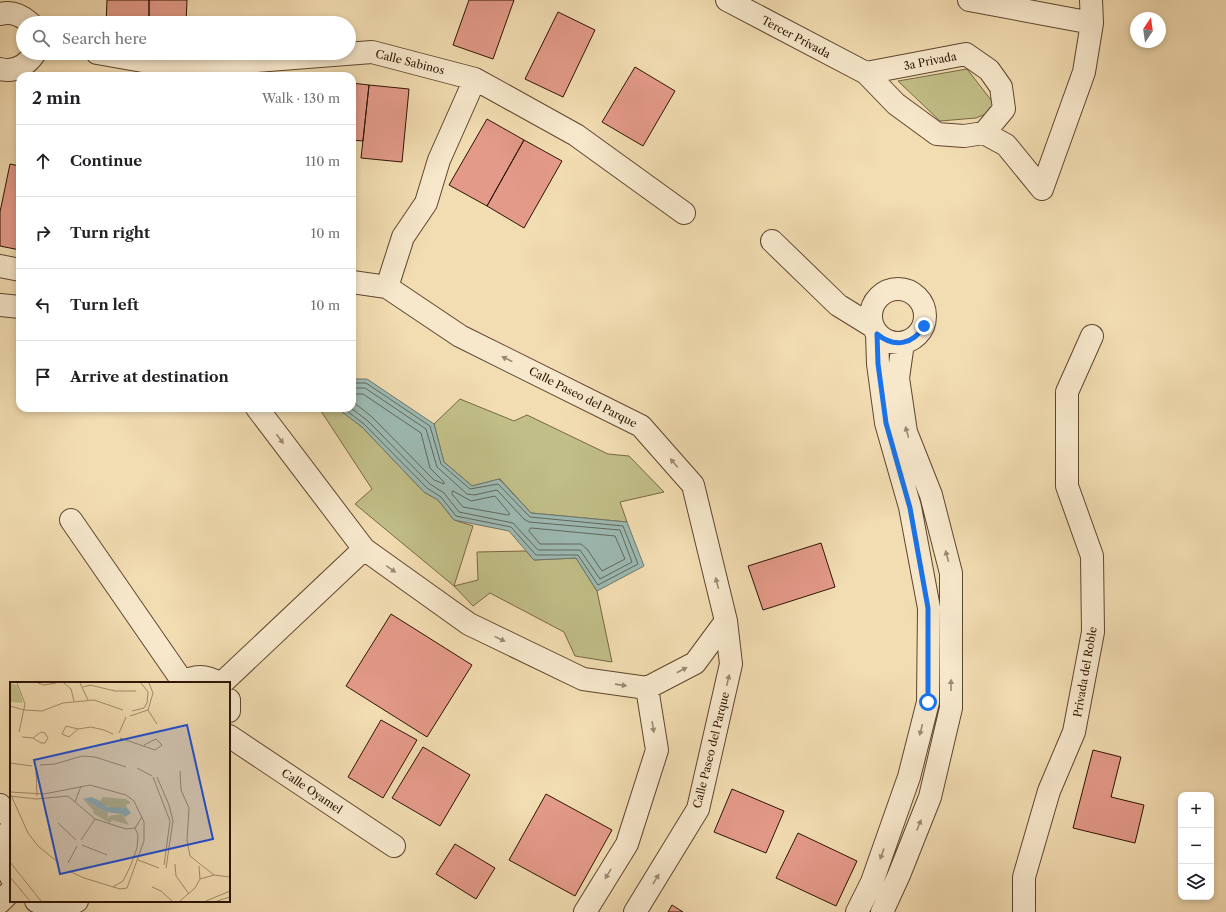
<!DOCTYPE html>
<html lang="en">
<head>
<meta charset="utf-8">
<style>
  :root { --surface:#fff; --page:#f2f2f2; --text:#202124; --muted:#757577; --line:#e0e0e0 }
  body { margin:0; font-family:"Libre Caslon Text",serif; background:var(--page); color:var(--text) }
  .controls { position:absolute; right:12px; bottom:12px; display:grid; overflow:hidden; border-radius:8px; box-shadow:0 2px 6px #0003 }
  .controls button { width:36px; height:36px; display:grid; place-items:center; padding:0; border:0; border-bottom:1px solid var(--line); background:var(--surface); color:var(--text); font:20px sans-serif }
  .compass { position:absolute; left:1130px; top:12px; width:36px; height:36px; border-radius:50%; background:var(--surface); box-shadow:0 2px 6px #0003; rotate:13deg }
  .stop { position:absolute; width:12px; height:12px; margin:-9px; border:3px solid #1a73e8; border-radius:50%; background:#fff }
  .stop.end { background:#1a73e8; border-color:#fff; box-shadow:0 1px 4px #0008 }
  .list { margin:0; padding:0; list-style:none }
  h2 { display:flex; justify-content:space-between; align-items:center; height:52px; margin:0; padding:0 16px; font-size:17px }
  h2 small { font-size:13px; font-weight:400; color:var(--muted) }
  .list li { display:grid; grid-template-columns:26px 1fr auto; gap:12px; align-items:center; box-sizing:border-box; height:72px; padding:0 16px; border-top:1px solid var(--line) }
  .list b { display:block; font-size:15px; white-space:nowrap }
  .list em { font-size:13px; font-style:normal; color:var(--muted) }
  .icon { flex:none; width:22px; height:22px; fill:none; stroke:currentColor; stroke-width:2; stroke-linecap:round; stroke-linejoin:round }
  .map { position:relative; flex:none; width:1226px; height:912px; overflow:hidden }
  .search { position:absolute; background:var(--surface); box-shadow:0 2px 6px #0003; left:16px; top:16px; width:340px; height:44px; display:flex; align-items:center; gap:10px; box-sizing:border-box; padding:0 14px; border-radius:22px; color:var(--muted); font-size:15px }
  .panel { position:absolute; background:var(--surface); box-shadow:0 2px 6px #0003; left:16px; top:72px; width:340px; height:340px; border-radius:12px }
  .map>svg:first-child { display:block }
</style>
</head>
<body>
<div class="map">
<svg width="1226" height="912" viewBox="0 0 1226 912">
  <rect width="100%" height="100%" fill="#f2dcb1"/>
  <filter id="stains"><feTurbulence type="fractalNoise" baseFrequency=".005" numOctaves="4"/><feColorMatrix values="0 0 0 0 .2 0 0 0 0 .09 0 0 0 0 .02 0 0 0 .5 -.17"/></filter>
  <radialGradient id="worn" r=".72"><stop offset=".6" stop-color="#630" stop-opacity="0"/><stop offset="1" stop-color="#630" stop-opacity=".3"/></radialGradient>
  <path fill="#c1be87" stroke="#766845" d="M 967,69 L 998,109 L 976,118 L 940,121 L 898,81 Z
    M 460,399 L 514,421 L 527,415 L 608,454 L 629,456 L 664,492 L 620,502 L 627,522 L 531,513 L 500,479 L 472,486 L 444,462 L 434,424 Z
    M 319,408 L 337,408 L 362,427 L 424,492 L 438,500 L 454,520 L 473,526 L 454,586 L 478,580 L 477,552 L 526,551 L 534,560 L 576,558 L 597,591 L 612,662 L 575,656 L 564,632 L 490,593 L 473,606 L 454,586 L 355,504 L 372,489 Z"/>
  <path fill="#9cbab3" stroke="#6f776d" d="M 352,379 L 367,379 L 434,424 L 444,462 L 472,486 L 499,479 L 531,513 L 627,522 L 644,566 L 597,591 L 576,558 L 534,560 L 509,531 L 454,520 L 438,500 L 424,492 L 362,427 L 337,408 L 352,408 Z"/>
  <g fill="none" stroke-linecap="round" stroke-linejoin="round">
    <path stroke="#64665b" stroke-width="1" d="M 352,394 L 363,394 L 421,433 L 430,468 L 444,482 L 444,484 L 434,480 L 372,417 L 352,401
      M 343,408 L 364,424 L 427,488 L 441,497 L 456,516 L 511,527 L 536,555 L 578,555 L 598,585 L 638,564 L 623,526 L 530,517 L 498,484 L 470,489 L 441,464 L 430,426 L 366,383 L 352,383
      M 351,408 L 368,421 L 430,484 L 444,493 L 459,512 L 513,523 L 538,550 L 580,550 L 600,579 L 632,562 L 620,530 L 529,522 L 524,519 L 497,490 L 474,495 L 467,494 L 437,467 L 426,429 L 365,388 L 352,388
      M 453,491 L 471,501 L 495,496 L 510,514 L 508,515 L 463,507 L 452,494 Z
      M 531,528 L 615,536 L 625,559 L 602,571 L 587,549 L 581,544 L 540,544 L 529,531 Z"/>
  </g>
  <path fill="#e49a89" stroke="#2c1303" d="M 107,0 L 149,0 L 149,23 L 106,23 Z
    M 149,0 L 187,0 L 186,23 L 149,23 Z
    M 469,0 L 514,0 L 493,59 L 453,45 Z
    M 558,12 L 595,30 L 563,97 L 525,79 Z
    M 635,67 L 675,91 L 643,146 L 602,122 Z
    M 352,83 L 369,85 L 363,141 L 352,140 Z
    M 369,85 L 409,89 L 402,162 L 361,158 Z
    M 487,119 L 524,140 L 487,206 L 449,185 Z
    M 524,140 L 562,161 L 524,228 L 487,206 Z
    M 10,164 L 20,166 L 20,250 L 0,246 L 0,212 Z
    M 821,543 L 835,587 L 763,610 L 748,566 Z
    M 391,614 L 472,665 L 427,737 L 346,686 Z
    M 381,720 L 417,740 L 383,798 L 348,777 Z
    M 423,747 L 470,775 L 440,826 L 392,798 Z
    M 1093,750 L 1121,757 L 1111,797 L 1144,805 L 1135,843 L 1073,828 Z
    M 732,789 L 784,811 L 766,853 L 714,832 Z
    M 546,794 L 612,830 L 575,896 L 509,860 Z
    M 798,833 L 857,861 L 836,906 L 776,878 Z
    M 455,844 L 495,868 L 476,899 L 436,874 Z
    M 672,905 L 683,912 L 668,912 Z"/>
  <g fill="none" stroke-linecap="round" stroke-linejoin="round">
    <g stroke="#5e452e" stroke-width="24">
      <path id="minor" d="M 727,0 L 866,73 L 896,104 L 937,134 L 964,136 L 984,133 L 1004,109 L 1001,87 L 989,70 L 966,54 L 866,73
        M 969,0 L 1092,23
        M 0,14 C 12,11 21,15 30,23
        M 97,53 L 154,63 L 256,61 L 372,52 L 475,79 L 576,135 L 684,213
        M 0,69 C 15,73 27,65 35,53
        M 984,133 L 1006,145 L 1042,189
        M 1042,189 L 1084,72 L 1092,23 L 1091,0
        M 772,241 L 838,305 L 872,326
        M 0,266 L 20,270
        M 352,282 L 387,287 L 460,336 L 641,426 L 693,485 L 726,621 L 731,664 L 698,809 L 635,912
        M 387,287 L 403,237 L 426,203 L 439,160 L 475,79
        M871 316a27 27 0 1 1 54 0a27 27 0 1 1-54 0Z
        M 0,305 L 20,307
        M 257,408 L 364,549 L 469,624 L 583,679 L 647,688 L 695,663 L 726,621
        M 71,520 L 183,682
        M 182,683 C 194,675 206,675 219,683
        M 222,683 L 364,549
        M 229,700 L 229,711
        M 229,736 L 394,846
        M 0,805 L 11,819
        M 11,828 C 4,842 3,862 11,877
        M 36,901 C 49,907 65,908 77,901
        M 0,902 L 11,891
        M 585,912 L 627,844 L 657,750 L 647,688
        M 857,912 L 872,882 L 909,777 L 928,702 L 929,608 L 910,507 L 886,423 L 878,364 L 877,334
        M 882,912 L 899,875 L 930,797 L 951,708 L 951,573 L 931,495 L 906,432 L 898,378 L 903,343
        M 1024,912 L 1024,877 L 1049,791 L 1074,732 L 1093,632 L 1092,556 L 1067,486 L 1067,392 L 1092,336"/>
    </g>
    <use href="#minor" stroke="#f7e8cc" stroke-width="22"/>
  </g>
  <defs><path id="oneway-solid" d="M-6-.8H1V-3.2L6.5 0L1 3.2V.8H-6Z"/></defs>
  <g fill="#9c8872">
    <use href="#oneway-solid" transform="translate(507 359) rotate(-154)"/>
    <use href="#oneway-solid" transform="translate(907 432) rotate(-106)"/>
    <use href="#oneway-solid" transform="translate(280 439) rotate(53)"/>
    <use href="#oneway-solid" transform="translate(674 463) rotate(-131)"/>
    <use href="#oneway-solid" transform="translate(947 556) rotate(-105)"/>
    <use href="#oneway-solid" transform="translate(391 569) rotate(35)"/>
    <use href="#oneway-solid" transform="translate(717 583) rotate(-104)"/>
    <use href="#oneway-solid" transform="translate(500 639) rotate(26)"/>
    <use href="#oneway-solid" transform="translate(682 670) rotate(-28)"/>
    <use href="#oneway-solid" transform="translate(728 680) rotate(-77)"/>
    <use href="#oneway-solid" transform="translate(621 685) rotate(8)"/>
    <use href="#oneway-solid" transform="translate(951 685) rotate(-90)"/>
    <use href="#oneway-solid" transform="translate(653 727) rotate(81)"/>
    <use href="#oneway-solid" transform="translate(921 730) rotate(104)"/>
    <use href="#oneway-solid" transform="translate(919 825) rotate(-68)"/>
    <use href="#oneway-solid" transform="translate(882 854) rotate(110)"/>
    <use href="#oneway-solid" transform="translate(608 874) rotate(121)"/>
    <use href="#oneway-solid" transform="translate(656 879) rotate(-59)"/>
  </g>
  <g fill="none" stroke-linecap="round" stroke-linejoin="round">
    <path stroke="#1a73e8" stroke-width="5" d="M 924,326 C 913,345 894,348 877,334 L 878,364 L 886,423 L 910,508 L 928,608 L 928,702"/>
  </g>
  <g text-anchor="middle" stroke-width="3" stroke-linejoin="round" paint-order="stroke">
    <g font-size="11" fill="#2c1303" stroke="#f7e8cc">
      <text transform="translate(796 37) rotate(28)" y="4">Tercer Privada</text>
      <text transform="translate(930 61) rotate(-11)" y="4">3a Privada</text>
      <text transform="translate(410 62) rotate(14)" y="4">Calle Sabinos</text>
      <text transform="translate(583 397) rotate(27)" y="4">Calle Paseo del Parque</text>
      <text transform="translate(1085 672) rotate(-80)" y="4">Privada del Roble</text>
      <text transform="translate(711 750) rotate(-76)" y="4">Calle Paseo del Parque</text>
      <text transform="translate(312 791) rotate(34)" y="4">Calle Oyamel</text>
    </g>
  </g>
  <g transform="translate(10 682)">
    <rect width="220" height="220" fill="#f2dcb1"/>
    <path d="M 0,1 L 7,3 L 13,21 L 0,20 ZM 93,115 L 116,117 L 121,121 L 116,123 L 117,126 L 105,127 L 93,123 L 90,119 ZM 73,117 L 98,131 L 98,138 L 99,134 L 112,132 L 119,143 L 102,138 L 100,141 L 83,131 L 84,129 Z" fill="#c1be87"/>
    <path d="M 81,115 L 90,119 L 97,125 L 117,126 L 121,131 L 115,135 L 112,132 L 96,130 L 73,117 Z" fill="#9cbab3"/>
    <path fill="none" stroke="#a38c6b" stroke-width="1" d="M 7,1 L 15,22 L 9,50M 28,1 L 34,3 L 46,1M 54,1 L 61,7 L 64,19M 70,1 L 78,18M 73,5 L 80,3 L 105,9 L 126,9M 0,24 L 14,28 L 32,29 L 53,21 L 84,18 L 113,28M 138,28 L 147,42M 122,29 L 134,26 L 137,21 L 138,10 L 131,1M 120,34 L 138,28 L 143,11 L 139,1M 68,47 L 59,55 L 52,52 L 56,44 L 68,47 L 81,45 L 94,48 L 103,52M 109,51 L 116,35M 12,55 L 23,56 L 31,61 L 35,61 L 38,56 L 35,51 L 31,50 L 23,56M 110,56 L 145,68 L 152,63 L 146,57 L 134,63M 0,81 L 22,84M 30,83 L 45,82 L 72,74 L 85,75 L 116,85M 127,86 L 142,94M 26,87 L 27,114M 170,89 L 171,108 L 179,126 L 177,158 L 180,174 L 204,193 L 220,195M 143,95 L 160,139 L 154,183M 147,95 L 159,123 L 163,139 L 156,186M 0,110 L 34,112 L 80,103 L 116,113 L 124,119 L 134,140 L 134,159 L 117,206 L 110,207 L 74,196 L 59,189M 1,113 L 18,151 L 28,164 L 49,181M 0,114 L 26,117 L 58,114 L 85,137 L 116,147 L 125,146 L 132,135M 65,120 L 71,104M 48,141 L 66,158M 71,158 L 85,137M 72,163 L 97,173M 128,178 L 149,186M 0,180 L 31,219M 58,181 L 67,164M 165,182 L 166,194 L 179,212M 0,195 L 20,219M 190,197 L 204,193M 103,205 L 113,199 L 120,185 L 127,166 L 128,153 L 125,146M 142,205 L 151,209 L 162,219M 170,219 L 185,206 L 190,197 L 189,184M 196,219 L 220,209M 207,219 L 220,215"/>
    <path fill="#1d4ed8" fill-opacity="0.15" stroke="#1d4ed8" stroke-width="2" d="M 177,43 L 203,157 L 50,192 L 24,78 Z"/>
    <rect width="220" height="220" fill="none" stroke="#2c1303" stroke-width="2"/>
  </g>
  <rect width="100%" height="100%" filter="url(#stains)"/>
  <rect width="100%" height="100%" fill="url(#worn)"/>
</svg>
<div class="controls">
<button>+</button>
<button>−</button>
<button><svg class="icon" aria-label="layers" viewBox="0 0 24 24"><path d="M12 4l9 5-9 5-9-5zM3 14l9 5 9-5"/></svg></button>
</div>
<svg class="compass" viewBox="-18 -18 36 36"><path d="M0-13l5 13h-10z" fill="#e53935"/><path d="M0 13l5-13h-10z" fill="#757577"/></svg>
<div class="stop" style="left:928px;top:702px"></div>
<div class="stop end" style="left:924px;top:326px"></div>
<div class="search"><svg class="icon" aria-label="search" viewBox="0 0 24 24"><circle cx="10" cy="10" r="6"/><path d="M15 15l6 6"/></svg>Search here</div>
<section class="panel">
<h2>2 min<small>Walk · 130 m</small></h2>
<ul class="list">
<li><svg class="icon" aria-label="ahead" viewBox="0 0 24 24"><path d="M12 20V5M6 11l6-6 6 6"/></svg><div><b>Continue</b></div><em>110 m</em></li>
<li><svg class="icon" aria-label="right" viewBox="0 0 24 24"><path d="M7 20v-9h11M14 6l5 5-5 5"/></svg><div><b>Turn right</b></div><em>10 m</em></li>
<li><svg class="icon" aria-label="left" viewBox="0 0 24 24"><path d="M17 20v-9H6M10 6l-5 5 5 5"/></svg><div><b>Turn left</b></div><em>10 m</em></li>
<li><svg class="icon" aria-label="arrive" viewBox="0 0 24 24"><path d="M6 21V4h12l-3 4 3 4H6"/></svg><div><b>Arrive at destination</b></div></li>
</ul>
</section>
</div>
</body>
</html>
